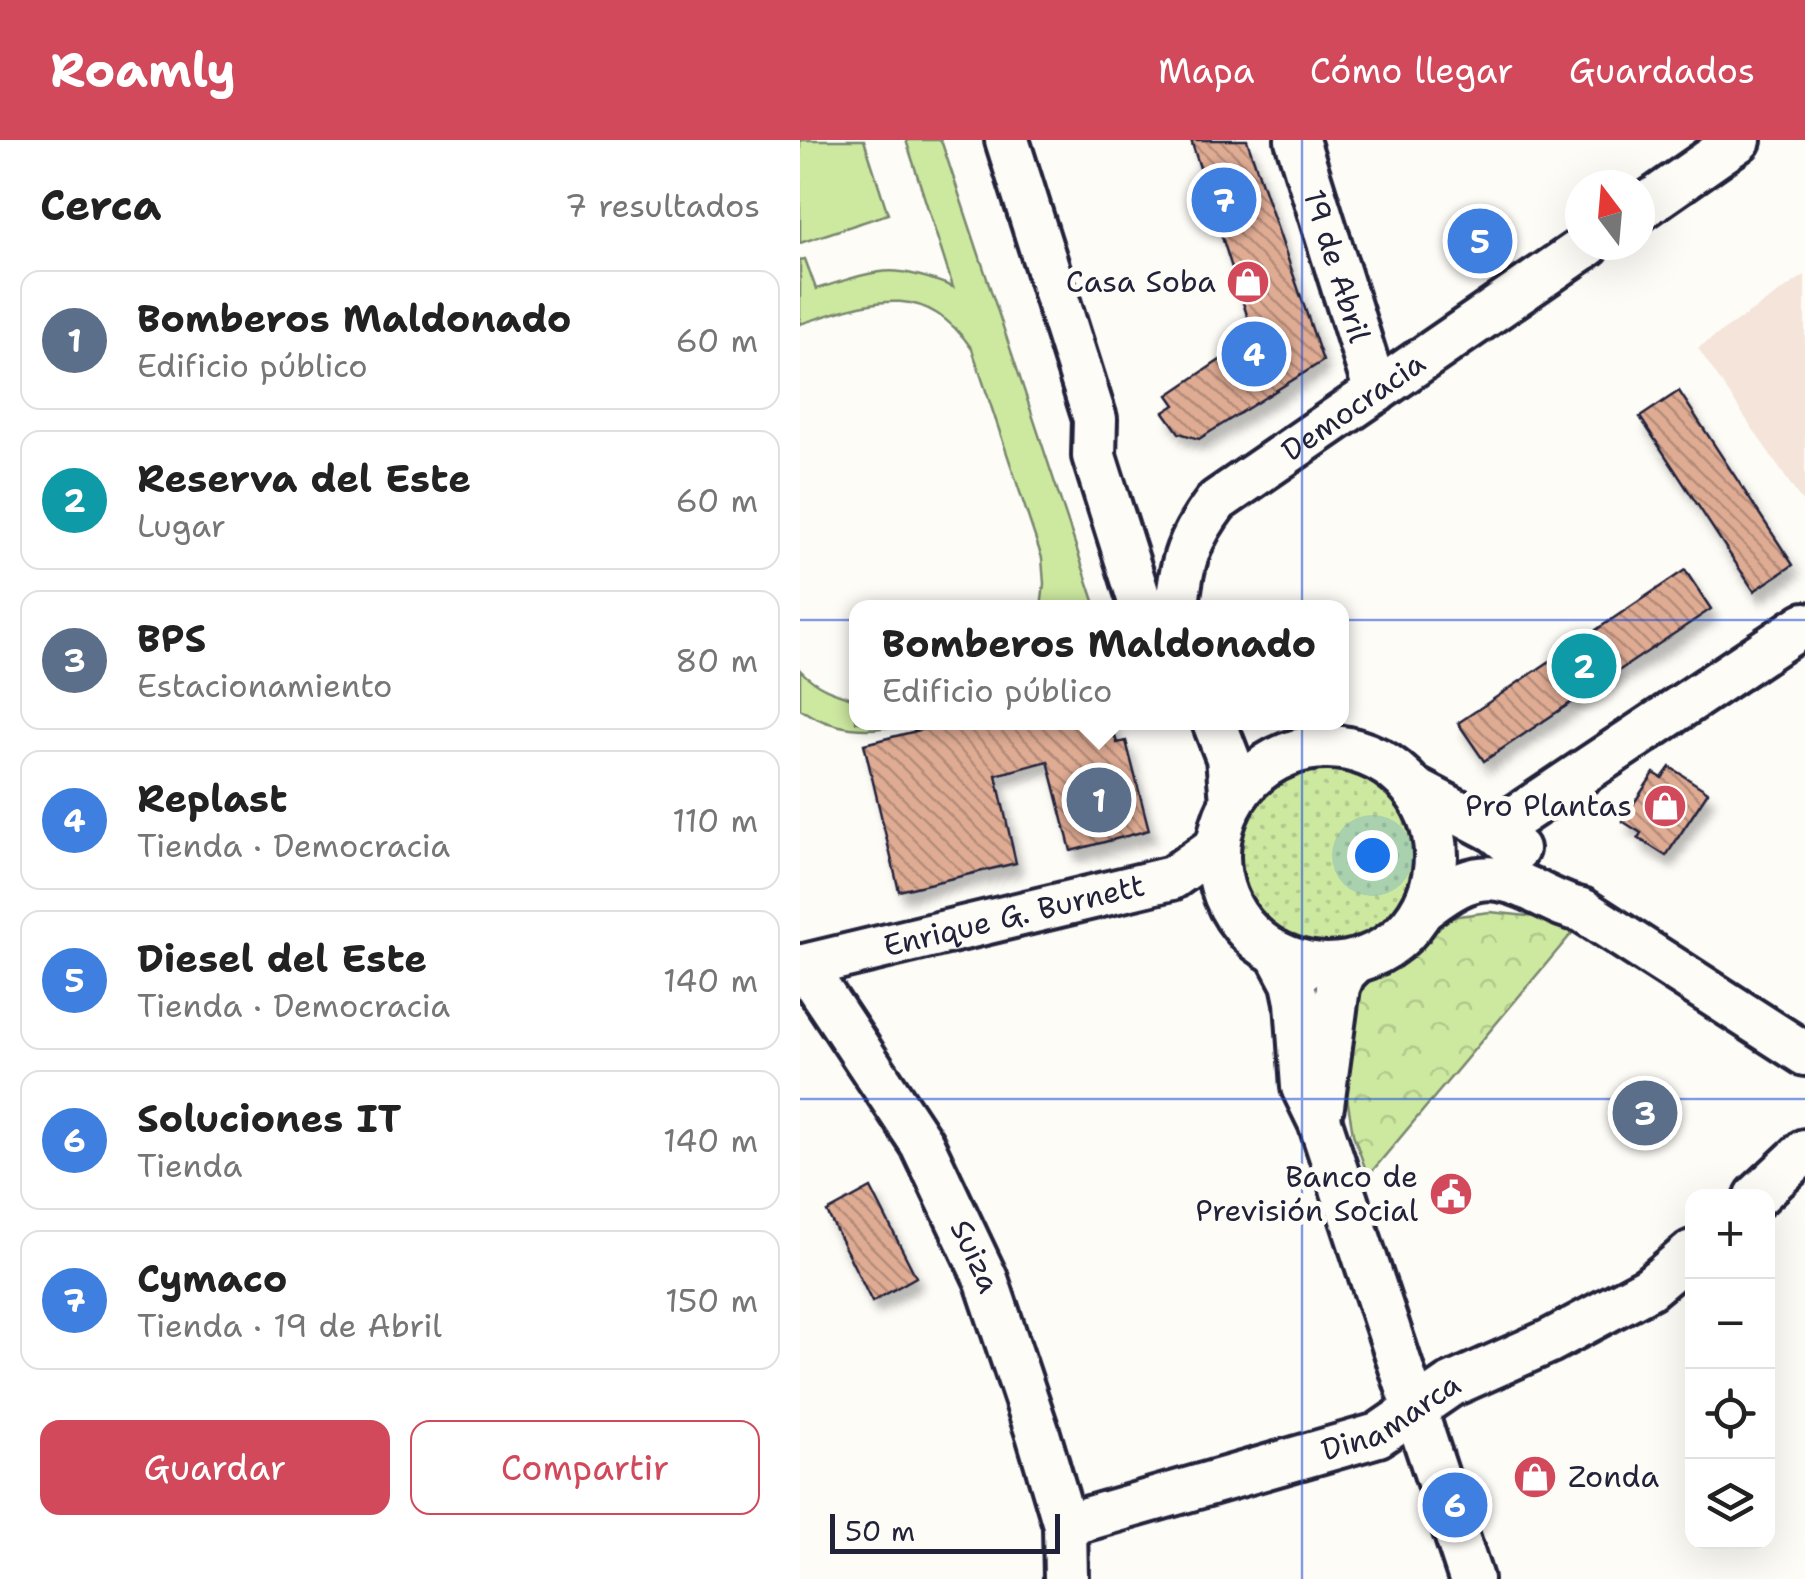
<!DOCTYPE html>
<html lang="es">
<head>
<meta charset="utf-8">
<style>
  :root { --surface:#fff; --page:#f2f2f2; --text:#222; --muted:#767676; --line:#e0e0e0; --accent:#d1495b }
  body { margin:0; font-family:"Shantell Sans",sans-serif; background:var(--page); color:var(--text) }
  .controls { position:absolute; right:30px; bottom:30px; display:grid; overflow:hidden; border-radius:20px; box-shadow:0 10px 40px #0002 }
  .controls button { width:90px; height:90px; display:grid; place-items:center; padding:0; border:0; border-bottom:2px solid var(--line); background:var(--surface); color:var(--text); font:50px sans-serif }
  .compass { position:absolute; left:765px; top:30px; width:90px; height:90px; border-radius:50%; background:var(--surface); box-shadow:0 10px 40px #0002; rotate:344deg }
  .scale { position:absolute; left:30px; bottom:25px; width:230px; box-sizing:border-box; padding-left:10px; border:5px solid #22223b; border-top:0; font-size:28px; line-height:35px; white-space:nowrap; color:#22223b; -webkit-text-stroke:8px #fdfcf7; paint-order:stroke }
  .you { position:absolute; left:572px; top:715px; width:35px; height:35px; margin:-25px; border:8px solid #fff; border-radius:50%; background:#1a73e8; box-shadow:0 0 0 15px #1a73e833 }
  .badge { display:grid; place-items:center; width:65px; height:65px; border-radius:50%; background:var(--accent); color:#fff; font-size:32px; font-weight:700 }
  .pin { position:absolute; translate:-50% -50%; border:5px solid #fff; box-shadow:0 2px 10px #0006 }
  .popup { position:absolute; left:49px; top:460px; width:500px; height:130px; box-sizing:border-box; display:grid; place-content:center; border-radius:20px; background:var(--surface); filter:drop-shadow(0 2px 8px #0005); font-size:32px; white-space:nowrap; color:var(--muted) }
  .popup b { font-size:38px; color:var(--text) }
  .popup::after { content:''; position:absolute; left:50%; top:100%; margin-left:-20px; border:20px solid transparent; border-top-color:var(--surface) }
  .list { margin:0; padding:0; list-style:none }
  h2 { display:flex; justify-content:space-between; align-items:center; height:130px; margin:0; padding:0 40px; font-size:42px }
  h2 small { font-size:32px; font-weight:400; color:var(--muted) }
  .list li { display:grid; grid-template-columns:65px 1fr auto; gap:30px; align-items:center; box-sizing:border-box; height:140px; margin:0 20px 20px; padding:0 20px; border:2px solid var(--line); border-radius:20px }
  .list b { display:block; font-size:38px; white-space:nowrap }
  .list p { margin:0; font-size:32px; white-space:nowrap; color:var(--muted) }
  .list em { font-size:32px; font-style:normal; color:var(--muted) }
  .actions { display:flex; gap:20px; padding:30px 40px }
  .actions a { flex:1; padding:22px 0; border:2px solid var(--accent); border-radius:20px; text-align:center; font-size:35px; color:var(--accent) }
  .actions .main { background:var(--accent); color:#fff }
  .icon { flex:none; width:55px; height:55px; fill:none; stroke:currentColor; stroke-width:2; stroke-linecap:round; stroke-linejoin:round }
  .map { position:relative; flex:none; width:1005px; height:1439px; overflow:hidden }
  header { display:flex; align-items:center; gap:60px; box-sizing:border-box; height:140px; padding:0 50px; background:var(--accent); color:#fff }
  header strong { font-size:48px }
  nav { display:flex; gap:55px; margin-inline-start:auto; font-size:35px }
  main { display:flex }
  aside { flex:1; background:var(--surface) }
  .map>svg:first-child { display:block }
</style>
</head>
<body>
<header>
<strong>Roamly</strong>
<nav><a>Mapa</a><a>Cómo llegar</a><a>Guardados</a></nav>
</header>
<main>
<aside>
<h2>Cerca<small>7 resultados</small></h2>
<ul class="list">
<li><span class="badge" style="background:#5c6f8a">1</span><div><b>Bomberos Maldonado</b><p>Edificio público</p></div><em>60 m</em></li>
<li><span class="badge" style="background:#0f9aa8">2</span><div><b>Reserva del Este</b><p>Lugar</p></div><em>60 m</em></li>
<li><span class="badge" style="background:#5c6f8a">3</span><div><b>BPS</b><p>Estacionamiento</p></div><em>80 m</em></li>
<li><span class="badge" style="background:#3f7fe0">4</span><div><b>Replast</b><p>Tienda · Democracia</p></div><em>110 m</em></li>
<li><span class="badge" style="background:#3f7fe0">5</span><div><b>Diesel del Este</b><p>Tienda · Democracia</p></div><em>140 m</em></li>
<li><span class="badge" style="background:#3f7fe0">6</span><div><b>Soluciones IT</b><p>Tienda</p></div><em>140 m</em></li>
<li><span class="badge" style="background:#3f7fe0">7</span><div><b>Cymaco</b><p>Tienda · 19 de Abril</p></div><em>150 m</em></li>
</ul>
<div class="actions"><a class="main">Guardar</a><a>Compartir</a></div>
</aside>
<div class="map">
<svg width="1005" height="1439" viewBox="0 0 1005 1439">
  <defs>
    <pattern id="grass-dots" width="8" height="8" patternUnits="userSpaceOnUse" patternTransform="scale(2.5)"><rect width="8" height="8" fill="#cde9a0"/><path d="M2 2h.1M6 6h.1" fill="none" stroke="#b0c88b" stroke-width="1.8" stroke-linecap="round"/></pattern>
    <pattern id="park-crowns" width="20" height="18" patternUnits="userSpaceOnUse" patternTransform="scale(2.5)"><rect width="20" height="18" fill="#cde9a0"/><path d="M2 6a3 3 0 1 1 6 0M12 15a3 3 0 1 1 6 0" fill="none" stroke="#b0c88b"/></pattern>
    <pattern id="building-back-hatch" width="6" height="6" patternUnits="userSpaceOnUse" patternTransform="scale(2.5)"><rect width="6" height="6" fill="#dfab93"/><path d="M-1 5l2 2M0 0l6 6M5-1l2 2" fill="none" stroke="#b48b79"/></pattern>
    <filter id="shadow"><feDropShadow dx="6" dy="11" stdDeviation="5" flood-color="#0004"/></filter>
  </defs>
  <rect width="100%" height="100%" fill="#fdfcf7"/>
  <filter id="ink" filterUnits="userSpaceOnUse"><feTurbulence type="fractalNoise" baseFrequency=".01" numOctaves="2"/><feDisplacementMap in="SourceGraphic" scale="20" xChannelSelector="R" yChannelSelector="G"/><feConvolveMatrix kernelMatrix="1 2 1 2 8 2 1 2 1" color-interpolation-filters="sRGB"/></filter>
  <g filter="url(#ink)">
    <path fill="#f4e4d9" d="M 1005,135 L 1005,366 L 898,208 Z"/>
    <path fill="url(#grass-dots)" stroke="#78866e" stroke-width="2.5" d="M418 716a109 109 0 1 1 218 0a109 109 0 1 1-218 0Z"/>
    <path fill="url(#park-crowns)" stroke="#78866e" stroke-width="2.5" d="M 690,772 L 738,777 L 778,786 L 568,1036 L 553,994 L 546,951 L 549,853 L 571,829 L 592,820 L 627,787 L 658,776 Z"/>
    <path fill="#cde9a0" stroke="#78866e" stroke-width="2.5" d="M 0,0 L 64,0 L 88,74 L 0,103 Z
      M 106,0 L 141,0 L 296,467 L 241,467 L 244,444 L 242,418 L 172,209 C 123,138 70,162 0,184 L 0,120 L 5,119 L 16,149 C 80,130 90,122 153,147 Z
      M 0,530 C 16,547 34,553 56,559 L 56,582 L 105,583 C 69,594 31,590 0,569 Z"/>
    <path fill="url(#building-back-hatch)" stroke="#22223b" stroke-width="2.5" filter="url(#shadow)" d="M 391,0 L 447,0 L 523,221 L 399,299 L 379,293 L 364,272 L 375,265 L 368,255 L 454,197 Z
      M 879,251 L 993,425 L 954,451 L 840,277 Z
      M 885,430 L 911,469 L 684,621 L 658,583 Z
      M 152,582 L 311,582 L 317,603 L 326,601 L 349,690 L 271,711 L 248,621 L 196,635 L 216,723 L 99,751 L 64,604 Z
      M 870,627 L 908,652 L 866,716 L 838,698 L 841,693 L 822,681 L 854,633 L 862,638 Z
      M 71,1048 L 116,1137 L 72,1162 L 27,1072 Z"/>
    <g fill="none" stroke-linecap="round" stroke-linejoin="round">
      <g stroke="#22223b" stroke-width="50">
        <g id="minor">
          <path d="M 207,0 L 295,279 L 294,316 L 342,468"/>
          <path id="s1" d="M 497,0 L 576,252"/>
          <path d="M 840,69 L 939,0"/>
          <path id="s2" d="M 377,468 C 381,421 389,398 417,361 L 788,105"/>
          <path d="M 414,582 L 428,618 L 432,661"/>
          <circle cx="527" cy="716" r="109"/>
          <path d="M 613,648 L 695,691 L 717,709"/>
          <path d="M 695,691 L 1005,484"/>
          <path d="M 622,770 C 665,737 687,727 738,753 C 753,760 765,767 782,770 L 1005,914"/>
          <path d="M 477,813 L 493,843 L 497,862 L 503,947 L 520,982 L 671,1439"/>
          <path id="s3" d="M 4,826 L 122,1004 L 186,1139 L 238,1294 L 265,1385 L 266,1439"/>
          <path id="s4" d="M 0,827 L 372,738 L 417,706"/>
          <path d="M 522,966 L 538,847 L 544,833 L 555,822"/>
          <path d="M 957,1056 L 1005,1011"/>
          <path id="s5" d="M 265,1385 L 578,1295 L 649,1246 L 750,1201 L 849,1148 L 892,1112"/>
        </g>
      </g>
      <use href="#minor" stroke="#fdfcf7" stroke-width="42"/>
    </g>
  </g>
  <path fill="none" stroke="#1d4ed8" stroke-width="2.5" stroke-opacity="0.55" d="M 502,0 L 502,1439M 0,480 L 1005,480M 0,959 L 1005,959"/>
  <defs>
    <g id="shop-disc" transform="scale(2.25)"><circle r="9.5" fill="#d1495b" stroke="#fdfcf7"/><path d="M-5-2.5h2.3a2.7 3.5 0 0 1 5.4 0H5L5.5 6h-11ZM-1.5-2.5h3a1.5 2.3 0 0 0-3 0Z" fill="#fff"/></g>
    <g id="civic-disc" transform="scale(2.25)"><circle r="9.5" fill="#d1495b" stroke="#fdfcf7"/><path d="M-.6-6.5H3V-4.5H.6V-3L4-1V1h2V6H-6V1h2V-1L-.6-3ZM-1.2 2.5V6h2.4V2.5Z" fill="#fff"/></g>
  </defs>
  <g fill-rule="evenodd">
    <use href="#shop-disc" x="448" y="142"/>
    <use href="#shop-disc" x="865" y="666"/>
    <use href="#civic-disc" x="651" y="1054"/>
    <use href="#shop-disc" x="735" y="1337"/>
  </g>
  <g text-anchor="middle" stroke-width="10" stroke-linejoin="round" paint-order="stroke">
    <g font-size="30" fill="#22223b" stroke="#fdfcf7">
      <text dy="10" stroke="none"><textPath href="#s1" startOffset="132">19 de Abril</textPath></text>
      <text dy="10" stroke="none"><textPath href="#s2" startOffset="282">Democracia</textPath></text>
      <text dy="10" stroke="none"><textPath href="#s4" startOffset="220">Enrique G. Burnett</textPath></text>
      <text dy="10" stroke="none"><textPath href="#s3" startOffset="338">Suiza</textPath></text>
      <text dy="10" stroke="none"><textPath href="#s5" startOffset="345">Dinamarca</textPath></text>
    </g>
    <g font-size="30" fill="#22223b" stroke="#fdfcf7" text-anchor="end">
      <text x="416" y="152">Casa Soba</text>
      <text x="832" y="676">Pro Plantas</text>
      <text x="618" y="1047">Banco de<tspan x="618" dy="34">Previsión Social</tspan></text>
      <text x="768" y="1347" text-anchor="start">Zonda</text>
    </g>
  </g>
</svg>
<div class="controls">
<button>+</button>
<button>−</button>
<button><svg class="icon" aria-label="locate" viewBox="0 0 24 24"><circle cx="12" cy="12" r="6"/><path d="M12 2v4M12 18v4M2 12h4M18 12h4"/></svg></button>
<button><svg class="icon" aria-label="layers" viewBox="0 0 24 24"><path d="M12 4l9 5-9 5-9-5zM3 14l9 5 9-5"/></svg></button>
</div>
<svg class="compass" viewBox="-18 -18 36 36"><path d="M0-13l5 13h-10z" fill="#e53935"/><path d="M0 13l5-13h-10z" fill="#767676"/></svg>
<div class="scale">50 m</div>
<div class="you"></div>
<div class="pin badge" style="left:299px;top:660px;background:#5c6f8a">1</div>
<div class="popup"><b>Bomberos Maldonado</b>Edificio público</div>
<div class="pin badge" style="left:784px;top:526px;background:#0f9aa8">2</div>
<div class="pin badge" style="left:845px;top:973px;background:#5c6f8a">3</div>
<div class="pin badge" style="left:454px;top:214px;background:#3f7fe0">4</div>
<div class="pin badge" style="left:680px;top:101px;background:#3f7fe0">5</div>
<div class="pin badge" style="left:655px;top:1365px;background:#3f7fe0">6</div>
<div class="pin badge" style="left:424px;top:60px;background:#3f7fe0">7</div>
</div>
</main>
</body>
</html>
